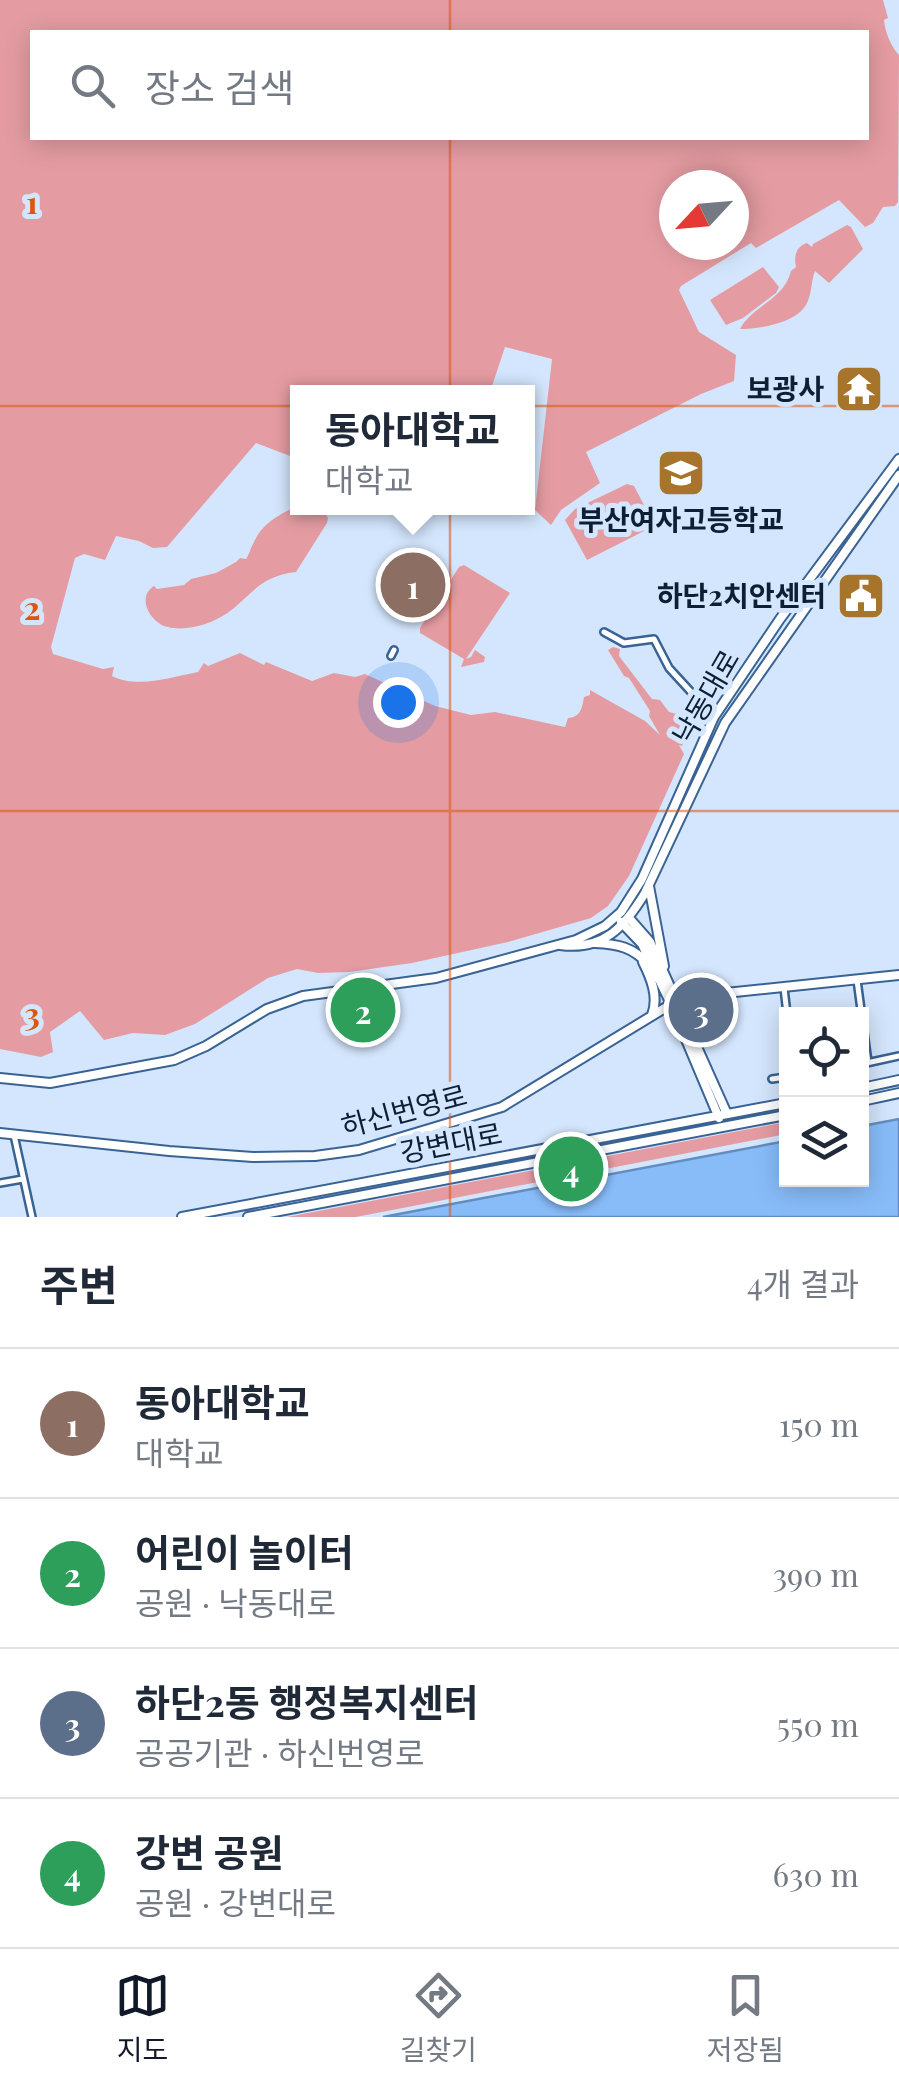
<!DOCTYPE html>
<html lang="ko">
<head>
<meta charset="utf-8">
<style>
  :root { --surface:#fff; --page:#f6f6f7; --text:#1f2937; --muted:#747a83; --line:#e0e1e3; --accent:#111827 }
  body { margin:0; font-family:"Playfair Display","Noto Sans KR",serif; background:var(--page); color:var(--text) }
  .controls { position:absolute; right:30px; bottom:30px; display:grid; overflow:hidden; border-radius:0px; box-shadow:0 5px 25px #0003 }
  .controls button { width:90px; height:90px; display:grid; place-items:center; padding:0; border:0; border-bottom:2px solid var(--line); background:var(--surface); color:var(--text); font:50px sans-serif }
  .compass { position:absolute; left:659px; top:170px; width:90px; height:90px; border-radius:50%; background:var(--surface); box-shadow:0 5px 25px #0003; rotate:244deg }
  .you { position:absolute; left:398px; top:702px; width:35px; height:35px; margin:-25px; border:8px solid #fff; border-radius:50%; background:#1a73e8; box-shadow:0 0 0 15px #1a73e833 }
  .badge { display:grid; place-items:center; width:65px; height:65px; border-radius:50%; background:var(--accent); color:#fff; font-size:32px; font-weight:700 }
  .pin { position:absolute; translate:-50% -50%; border:5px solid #fff; box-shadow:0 2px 10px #0006 }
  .popup { position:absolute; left:290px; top:385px; width:245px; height:130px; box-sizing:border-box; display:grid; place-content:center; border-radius:0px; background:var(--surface); filter:drop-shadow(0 2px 8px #0005); font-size:32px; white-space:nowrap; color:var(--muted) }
  .popup b { font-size:38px; color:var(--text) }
  .popup::after { content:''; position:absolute; left:50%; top:100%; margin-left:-20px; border:20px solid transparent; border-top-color:var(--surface) }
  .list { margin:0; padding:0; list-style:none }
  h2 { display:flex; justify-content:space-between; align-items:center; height:130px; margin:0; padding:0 40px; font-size:42px }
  h2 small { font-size:32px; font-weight:400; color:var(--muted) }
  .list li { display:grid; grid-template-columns:65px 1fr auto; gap:30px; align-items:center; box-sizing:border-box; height:150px; padding:0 40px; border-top:2px solid var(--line) }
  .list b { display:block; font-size:38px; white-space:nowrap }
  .list p { margin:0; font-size:32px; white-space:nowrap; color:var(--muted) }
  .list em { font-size:32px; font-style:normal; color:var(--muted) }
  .icon { flex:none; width:55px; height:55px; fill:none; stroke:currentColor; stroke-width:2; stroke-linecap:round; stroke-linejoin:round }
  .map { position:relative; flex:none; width:899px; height:1217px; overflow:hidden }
  .search { position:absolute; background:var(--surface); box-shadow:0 5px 25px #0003; left:30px; right:30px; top:30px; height:110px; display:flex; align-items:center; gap:25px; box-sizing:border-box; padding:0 35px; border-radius:0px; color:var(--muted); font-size:38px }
  .sheet { height:730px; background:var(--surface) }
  nav { display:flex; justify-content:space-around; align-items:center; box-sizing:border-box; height:140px; border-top:2px solid var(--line); background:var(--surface); font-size:28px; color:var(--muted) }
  nav a { display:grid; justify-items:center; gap:5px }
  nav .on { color:var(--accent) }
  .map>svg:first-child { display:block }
</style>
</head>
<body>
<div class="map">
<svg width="899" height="1217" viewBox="0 0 899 1217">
  <rect width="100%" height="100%" fill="#d4e6fd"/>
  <path fill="#e49ca2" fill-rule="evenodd" d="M 0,0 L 883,0 L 888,18 L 884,20 C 885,32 891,47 899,55 L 898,202 L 895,206 L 883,207 L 873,223 L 865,227 L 839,200 L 756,248 L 751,243 L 681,286 L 679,290 L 699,332 L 736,355 L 734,381 L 701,394 L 586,452 L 600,483 L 561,510 L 551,525 L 535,510 L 552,359 L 505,347 L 490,392 L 298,392 L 298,459 L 256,443 L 167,547 L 153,548 L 139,541 L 116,536 L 105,560 L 84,554 L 75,558 L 51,647 L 53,654 L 103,669 L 114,667 L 112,676 C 138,689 171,677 198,672 L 204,663 L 208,666 L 240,653 L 264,665 L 266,662 L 312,681 L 334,673 L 355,677 L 365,674 L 435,706 L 471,715 L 495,712 L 565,727 L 568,718 C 581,717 582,708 584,697 L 590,695 L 590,690 L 645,721 L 660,735 L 649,716 L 650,711 L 629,678 L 624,676 L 608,650 L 613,647 L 620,649 L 619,656 L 652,699 L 660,700 L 669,712 L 681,715 L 689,731 L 682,746 L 679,745 L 684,754 L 629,876 L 608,906 L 591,918 L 508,942 L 412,963 L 349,972 L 318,973 L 297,969 L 268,978 L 195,1024 L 165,1035 L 133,1033 L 104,1040 L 80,1011 L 50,1032 L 53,1052 L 41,1057 L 0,1049 ZM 32,32 L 866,32 L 866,138 L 32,138 ZM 674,185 L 734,185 L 734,245 L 674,245 Z
    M 847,225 L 851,227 L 863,249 L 829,283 L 815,271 C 811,281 812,293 807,303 C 798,323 759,329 740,329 C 752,306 784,300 791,271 L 796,267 C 794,257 795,247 807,243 L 812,247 L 813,244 Z
    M 763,267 L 779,287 L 776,293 L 743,318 L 726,325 L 710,300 Z
    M 627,484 L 634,486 L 652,520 L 650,528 L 587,560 L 565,520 L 575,509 Z
    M 298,506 L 298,508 L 322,508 L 328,518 L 327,523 L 296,572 C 252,577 249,604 215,620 C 203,626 181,631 168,627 C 150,623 136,597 154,586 L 157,589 L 184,585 L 191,579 L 216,573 L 236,562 L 240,558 L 246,559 C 249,555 250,549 253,544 C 261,524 279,514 298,506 Z
    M 464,565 L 510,593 L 466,659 L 471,657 L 475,650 L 485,657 L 484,662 L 461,667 L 464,659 L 420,633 L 420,628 L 459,567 Z
    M 786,1122 L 786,1134 L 356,1217 L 287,1217 Z"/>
  <path fill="#88bcf9" stroke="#638dbe" stroke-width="2.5" d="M 899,1119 L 899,1217 L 383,1217 L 786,1141 L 786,1180 L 862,1180 L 862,1126 Z"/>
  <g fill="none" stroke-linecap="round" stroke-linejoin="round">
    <g stroke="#396394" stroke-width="10">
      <path id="street" d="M 604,632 L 624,643 L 654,639 L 669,668 L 713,716
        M 391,656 L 394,650
        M 857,980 L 868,1062
        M 784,988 L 787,1014
        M 862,1064 L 899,1056
        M 772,1079 L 786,1077
        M 14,1135 L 32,1217
        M 0,1183 L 23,1179"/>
    </g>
    <g stroke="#396394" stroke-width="12">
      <path id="secondary" d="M 649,886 L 664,966
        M 629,918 L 650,942 L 727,1114
        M 621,922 L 642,944 L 671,1004 L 719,1118
        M 595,943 C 618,944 633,947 649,965
        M 560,945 C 604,951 625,926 645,893 L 725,723 L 899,475
        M 643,962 C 651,978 659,997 652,1015
        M 0,1078 L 50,1083 L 174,1060 L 206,1046 L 267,1009 L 303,996 L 436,978 L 576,940 L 605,926 L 621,912 L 642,879 L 714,717 L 780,619 L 899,459
        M 862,1088 L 899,1080
        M 862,1101 L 899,1093
        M 0,1133 L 169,1151 L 253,1157 L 315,1156 L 359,1150 L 502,1107 L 678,1000 L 687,997 L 899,975
        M 182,1217 L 786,1103
        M 248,1217 L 786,1115"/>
    </g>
    <use href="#street" stroke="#fff" stroke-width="5"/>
    <use href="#secondary" stroke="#fff" stroke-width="8"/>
  </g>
  <path fill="none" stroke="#dd560e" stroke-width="2.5" stroke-opacity="0.55" d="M 450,0 L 450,32M 450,138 L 450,1217M 0,406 L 899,406M 0,811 L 899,811"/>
  <defs>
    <g id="temple-square" transform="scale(2.5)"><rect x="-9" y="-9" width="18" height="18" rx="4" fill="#a6752b" stroke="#d4e6fd"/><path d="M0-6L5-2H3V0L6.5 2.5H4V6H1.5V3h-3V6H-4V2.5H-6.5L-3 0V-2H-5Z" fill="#fff"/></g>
    <g id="school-square" transform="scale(2.5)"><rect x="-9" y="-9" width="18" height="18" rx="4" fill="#a6752b" stroke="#d4e6fd"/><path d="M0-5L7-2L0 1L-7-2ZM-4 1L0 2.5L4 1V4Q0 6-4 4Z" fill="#fff"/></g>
    <g id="civic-square" transform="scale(2.5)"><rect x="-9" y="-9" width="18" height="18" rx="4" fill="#a6752b" stroke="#d4e6fd"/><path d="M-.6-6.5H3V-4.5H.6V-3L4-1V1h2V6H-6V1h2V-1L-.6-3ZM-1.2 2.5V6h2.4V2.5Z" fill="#fff"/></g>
  </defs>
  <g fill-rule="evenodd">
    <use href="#temple-square" x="859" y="389"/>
    <use href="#school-square" x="681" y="473"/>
    <use href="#civic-square" x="861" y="596"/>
  </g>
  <g text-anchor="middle" stroke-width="10" stroke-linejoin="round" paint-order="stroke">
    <g font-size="28" font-weight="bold" fill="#0d1f33" stroke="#d4e6fd" text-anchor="end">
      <text x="824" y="399">보광사</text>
      <text x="681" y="530" text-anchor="middle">부산여자고등학교</text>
      <text x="826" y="606">하단2치안센터</text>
    </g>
    <g font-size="28" fill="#0d1f33" stroke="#d4e6fd">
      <text transform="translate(706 697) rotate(-60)" y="10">낙동대로</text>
      <text transform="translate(404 1111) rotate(-15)" y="10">하신번영로</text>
      <text transform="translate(451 1143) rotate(-11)" y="10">강변대로</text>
    </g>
  </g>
  <g font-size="32" text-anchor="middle" font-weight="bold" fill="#dd560e" stroke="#d4e6fd" stroke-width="10" stroke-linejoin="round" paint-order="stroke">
    <text x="32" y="214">1</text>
    <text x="32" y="620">2</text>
    <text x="32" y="1026">3</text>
  </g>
</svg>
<div class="controls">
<button><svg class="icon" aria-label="locate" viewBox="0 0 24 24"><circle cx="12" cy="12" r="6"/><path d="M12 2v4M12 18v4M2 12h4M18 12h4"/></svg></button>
<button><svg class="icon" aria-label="layers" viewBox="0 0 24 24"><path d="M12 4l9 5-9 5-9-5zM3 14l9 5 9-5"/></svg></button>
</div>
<svg class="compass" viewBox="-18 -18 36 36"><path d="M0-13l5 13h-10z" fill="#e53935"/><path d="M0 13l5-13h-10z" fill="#747a83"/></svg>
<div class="you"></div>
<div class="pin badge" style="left:413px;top:585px;background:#8d6e63">1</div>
<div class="popup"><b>동아대학교</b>대학교</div>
<div class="pin badge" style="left:363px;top:1010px;background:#2e9e5b">2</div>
<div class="pin badge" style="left:701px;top:1010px;background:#5c6f8a">3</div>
<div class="pin badge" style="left:571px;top:1169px;background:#2e9e5b">4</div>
<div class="search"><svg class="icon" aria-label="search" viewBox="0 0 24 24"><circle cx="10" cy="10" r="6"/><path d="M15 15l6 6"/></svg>장소 검색</div>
</div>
<section class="sheet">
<h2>주변<small>4개 결과</small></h2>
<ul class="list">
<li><span class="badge" style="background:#8d6e63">1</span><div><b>동아대학교</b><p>대학교</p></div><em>150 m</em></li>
<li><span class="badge" style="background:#2e9e5b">2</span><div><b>어린이 놀이터</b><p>공원 · 낙동대로</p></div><em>390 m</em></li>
<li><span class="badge" style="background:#5c6f8a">3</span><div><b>하단2동 행정복지센터</b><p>공공기관 · 하신번영로</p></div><em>550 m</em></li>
<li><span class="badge" style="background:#2e9e5b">4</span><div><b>강변 공원</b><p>공원 · 강변대로</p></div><em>630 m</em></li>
</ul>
</section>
<nav>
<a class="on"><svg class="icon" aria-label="map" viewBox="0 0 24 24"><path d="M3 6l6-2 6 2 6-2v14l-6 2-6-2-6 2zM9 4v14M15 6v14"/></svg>지도</a>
<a><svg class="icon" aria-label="directions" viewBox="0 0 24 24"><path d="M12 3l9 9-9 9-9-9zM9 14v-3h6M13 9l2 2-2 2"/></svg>길찾기</a>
<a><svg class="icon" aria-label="saved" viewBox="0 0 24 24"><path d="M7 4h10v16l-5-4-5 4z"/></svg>저장됨</a>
</nav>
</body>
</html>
